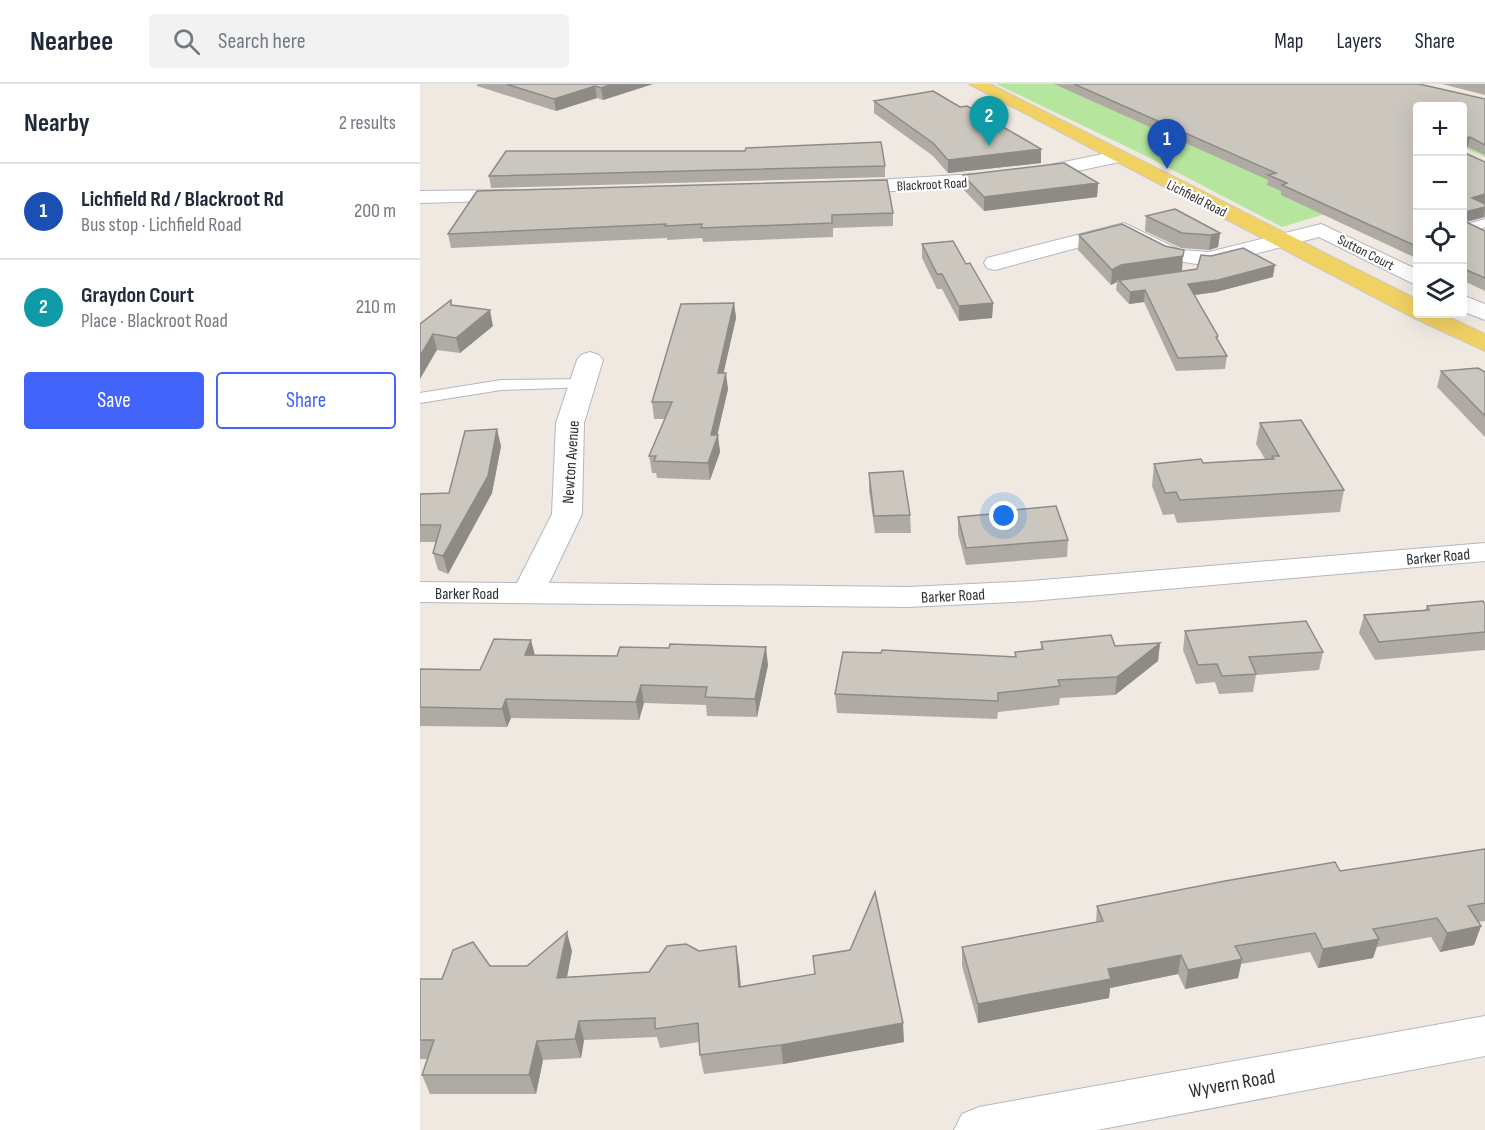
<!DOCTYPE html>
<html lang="en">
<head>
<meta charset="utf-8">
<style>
  :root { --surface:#fff; --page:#f2f2f3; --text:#1f2937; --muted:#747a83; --line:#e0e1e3; --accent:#4264fb }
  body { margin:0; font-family:"Sofia Sans Condensed",sans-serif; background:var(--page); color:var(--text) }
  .controls { position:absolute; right:18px; top:18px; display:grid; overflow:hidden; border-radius:6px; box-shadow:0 6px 24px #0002 }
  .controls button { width:54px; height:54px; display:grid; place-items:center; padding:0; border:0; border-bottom:2px solid var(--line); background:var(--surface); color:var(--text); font:30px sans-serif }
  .you { position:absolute; left:584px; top:432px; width:21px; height:21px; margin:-15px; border:4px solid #fff; border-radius:50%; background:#1a73e8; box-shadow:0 0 0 9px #1a73e833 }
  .badge { display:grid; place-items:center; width:39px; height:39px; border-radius:50%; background:var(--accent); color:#fff; font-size:20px; font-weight:700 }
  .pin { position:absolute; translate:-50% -50px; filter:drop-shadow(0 2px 3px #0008) }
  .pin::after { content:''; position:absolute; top:32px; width:21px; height:18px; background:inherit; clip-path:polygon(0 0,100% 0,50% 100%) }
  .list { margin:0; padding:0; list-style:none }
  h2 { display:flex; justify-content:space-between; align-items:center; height:78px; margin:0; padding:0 24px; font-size:26px }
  h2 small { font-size:20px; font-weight:400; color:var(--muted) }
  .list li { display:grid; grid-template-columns:39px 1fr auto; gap:18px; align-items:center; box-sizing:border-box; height:96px; padding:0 24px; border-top:2px solid var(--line) }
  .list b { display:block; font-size:22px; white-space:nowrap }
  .list p { margin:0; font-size:20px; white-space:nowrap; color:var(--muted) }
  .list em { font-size:20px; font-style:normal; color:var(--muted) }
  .actions { display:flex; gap:12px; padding:18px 24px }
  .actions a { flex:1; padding:14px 0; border:2px solid var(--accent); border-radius:6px; text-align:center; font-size:21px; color:var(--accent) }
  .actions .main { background:var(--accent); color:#fff }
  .icon { flex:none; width:33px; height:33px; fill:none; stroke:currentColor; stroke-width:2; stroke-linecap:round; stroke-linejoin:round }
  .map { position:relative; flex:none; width:1065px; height:1046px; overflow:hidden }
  header { display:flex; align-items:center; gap:36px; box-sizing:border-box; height:84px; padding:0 30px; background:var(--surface); border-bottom:2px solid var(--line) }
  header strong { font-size:28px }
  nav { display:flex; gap:33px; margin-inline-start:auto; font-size:21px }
  .search { width:420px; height:54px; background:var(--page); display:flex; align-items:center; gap:15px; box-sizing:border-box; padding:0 21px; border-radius:6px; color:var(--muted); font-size:22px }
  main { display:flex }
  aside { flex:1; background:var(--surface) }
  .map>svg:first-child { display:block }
</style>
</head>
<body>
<header>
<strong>Nearbee</strong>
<div class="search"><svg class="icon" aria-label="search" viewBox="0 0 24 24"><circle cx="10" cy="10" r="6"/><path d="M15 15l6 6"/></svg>Search here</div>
<nav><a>Map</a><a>Layers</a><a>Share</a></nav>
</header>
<main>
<aside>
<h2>Nearby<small>2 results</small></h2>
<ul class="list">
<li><span class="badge" style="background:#1a4fb4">1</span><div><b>Lichfield Rd / Blackroot Rd</b><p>Bus stop · Lichfield Road</p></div><em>200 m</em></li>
<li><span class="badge" style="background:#0f9aa8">2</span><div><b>Graydon Court</b><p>Place · Blackroot Road</p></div><em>210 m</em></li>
</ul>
<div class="actions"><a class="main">Save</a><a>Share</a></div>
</aside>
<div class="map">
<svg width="1065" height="1046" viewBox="0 0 1065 1046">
  <rect width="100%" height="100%" fill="#efe9e1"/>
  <path fill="#b6e59e" d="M 576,0 L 858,0 L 1065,22 L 1065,73 L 1043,63 L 1042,22 L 998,22 L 990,104 L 862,143 L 724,71 Z"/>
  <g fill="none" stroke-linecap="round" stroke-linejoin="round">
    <g stroke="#b4b7c1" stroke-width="2">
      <path id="lane" d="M 1065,135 L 1065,143 L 1059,145 L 1065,147 L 1065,156 L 1042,147 L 1043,141 Z
        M 163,295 L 171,300 L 168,303 L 81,306 L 0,319 L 0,309 L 81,296 Z"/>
    </g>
    <g stroke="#b4b7c1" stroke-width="2">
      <path id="street" d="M 697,67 L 704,69 L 707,73 L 704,77 L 601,99 L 425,110 L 418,108 L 415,104 L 418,100 L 425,98 L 601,87 Z
        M 97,106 L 104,108 L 107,112 L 104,116 L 0,119 L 0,107 Z
        M 704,139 L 760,166 L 789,168 L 901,140 L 998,186 L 998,202 L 899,153 L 789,182 L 745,175 L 701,152 L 575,186 L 567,184 L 564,179 L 567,174 Z
        M 1042,211 L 1065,220 L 1065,236 L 1042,227 Z
        M 170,268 L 179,271 L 183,276 L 164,339 L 162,430 L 129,499 L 488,503 L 611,497 L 1065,459 L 1065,477 L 611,517 L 488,523 L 0,518 L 0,498 L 97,499 L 132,430 L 136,339 L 157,276 L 161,271 Z
        M 1065,932 L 1065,972 L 677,1046 L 534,1046 L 542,1030 L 559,1023 Z"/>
    </g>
    <g stroke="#c9c9c9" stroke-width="2">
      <path id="primary" d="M 549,0 L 570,0 L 998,216 L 998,230 L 1022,230 L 1065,250 L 1065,267 L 996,235 Z"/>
    </g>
    <use href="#lane" fill="#fff" fill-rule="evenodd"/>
    <use href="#street" fill="#fff" fill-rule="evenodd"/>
    <use href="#primary" fill="#f2d163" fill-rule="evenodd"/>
  </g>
  <path fill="#afaba4" d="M 57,0 L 233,0 L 183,16 L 177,14 L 136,27 L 57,2 Z
    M 634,0 L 999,0 L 1065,15 L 1065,71 L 1048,63 L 1043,64 L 1043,68 L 1065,78 L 1065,133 L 1046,138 L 1065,147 L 1065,207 L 1042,196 L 1042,22 L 998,22 L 998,175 L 861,111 L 861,107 L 847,101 L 848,96 Z
    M 1022,0 L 1065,0 L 1065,11 Z
    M 454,17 L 621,79 L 528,89 L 513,72 L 454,29 Z
    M 325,67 L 465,82 L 465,93 L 71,104 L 69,92 Z
    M 543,91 L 678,99 L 677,113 L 564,127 L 543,105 Z
    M 57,107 L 473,129 L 473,142 L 413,144 L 413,153 L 283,158 L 282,154 L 247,156 L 247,154 L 31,164 L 28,150 Z
    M 726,132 L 800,149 L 798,163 L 789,166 L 761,164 L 725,147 Z
    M 659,151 L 762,187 L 700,196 L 701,196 L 853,193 L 796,208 L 774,211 L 798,252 L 798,256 L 807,272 L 805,285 L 756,287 L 724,218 L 709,220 L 696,206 L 697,198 L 691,201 L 658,166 Z
    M 502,160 L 546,180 L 573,219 L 572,234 L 539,237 L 522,205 L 517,205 L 502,174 Z
    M 31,216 L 32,221 L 73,242 L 40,269 L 17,266 L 0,240 Z
    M 314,219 L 316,234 L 303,289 L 308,305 L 297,351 L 300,368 L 290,396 L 237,394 L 236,389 L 232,389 L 229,372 L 245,335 L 234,335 L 232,318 Z
    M 1021,287 L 1065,288 L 1065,353 L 1017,303 Z
    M 840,339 L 924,406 L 920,428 L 757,439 L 754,430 L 743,431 L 732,402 L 734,380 L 783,379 L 845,375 L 836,360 Z
    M 81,362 L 72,409 L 28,490 L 18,486 L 13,469 L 16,458 L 0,458 L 0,410 L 29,409 Z
    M 449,389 L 490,431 L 491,449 L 455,449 L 449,406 Z
    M 593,426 L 648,456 L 647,473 L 546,481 L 538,450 L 538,433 L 593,428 Z
    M 1065,520 L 1065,566 L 955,576 L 939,549 L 944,531 L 1005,526 L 1007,522 Z
    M 765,547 L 903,568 L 899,586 L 836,591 L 833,608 L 799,610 L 795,598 L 776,600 L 763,566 Z
    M 621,558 L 695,562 L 740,559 L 738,577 L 695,611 L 640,614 L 639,621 L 578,628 L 577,635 L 417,629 L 415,610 L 595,573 L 595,568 L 621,566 Z
    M 115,571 L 348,581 L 337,633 L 287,632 L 286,621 L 224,619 L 219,636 L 91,634 L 87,643 L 0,642 L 0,585 L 60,586 Z
    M 1065,765 L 1065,837 L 1058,838 L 1061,842 L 1054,861 L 1020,868 L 1011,853 L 957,863 L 953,874 L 898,884 L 890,868 L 821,880 L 818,894 L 765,905 L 758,890 L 690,904 L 689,914 L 558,939 L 542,882 L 542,863 L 676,839 L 677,822 L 920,787 Z
    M 152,867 L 147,893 L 229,888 L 279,867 L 319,882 L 321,903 L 395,891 L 393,872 L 484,958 L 363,980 L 284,990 L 280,971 L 279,958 L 240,964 L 237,953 L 164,956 L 161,974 L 123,976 L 116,1010 L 10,1010 L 2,991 L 8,975 L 0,975 L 0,895 L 22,895 L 70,882 L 107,882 Z"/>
  <path fill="#8e8b86" d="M 193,0 L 233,0 L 183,16 L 181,4 Z
    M 175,2 L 177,14 L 136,27 L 134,15 Z
    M 1050,53 L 1048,63 L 1042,64 L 1042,55 Z
    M 621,65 L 621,79 L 528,89 L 528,76 Z
    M 678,99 L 677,113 L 564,127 L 564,113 Z
    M 1065,110 L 1065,120 L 1052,114 Z
    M 1065,123 L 1064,133 L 1042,139 L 1045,128 Z
    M 800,149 L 798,163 L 789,166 L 791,151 Z
    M 763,172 L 762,187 L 700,196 L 697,194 L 697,198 L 691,201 L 692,186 L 701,181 Z
    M 855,181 L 853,193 L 796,208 L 767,212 L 768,200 Z
    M 725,206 L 724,218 L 709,220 L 710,208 Z
    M 314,219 L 316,234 L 300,305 L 298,289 Z
    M 573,219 L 572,234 L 539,237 L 539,222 Z
    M 70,226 L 73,242 L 40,269 L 36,254 Z
    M 13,250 L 17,266 L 0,295 L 0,272 Z
    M 306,289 L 308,305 L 296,357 L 298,351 L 300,368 L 290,396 L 288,379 L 291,351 Z
    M 77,345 L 81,362 L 72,409 L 28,490 L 23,472 Z
    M 111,556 L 116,575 L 105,571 Z
    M 740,559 L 738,577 L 695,611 L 697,593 Z
    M 346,563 L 348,581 L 337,633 L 335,615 Z
    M 221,601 L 224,619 L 219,636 L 216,618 Z
    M 86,615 L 91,634 L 87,643 L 82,625 Z
    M 1061,842 L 1054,861 L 1020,868 L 1027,849 Z
    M 147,848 L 152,867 L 143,913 L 137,894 Z
    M 959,855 L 953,874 L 898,884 L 903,865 Z
    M 316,862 L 319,882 L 322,922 L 319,903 Z
    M 761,871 L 758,890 L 690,904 L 689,914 L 558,939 L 558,920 L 688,885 Z
    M 822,875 L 818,894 L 765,905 L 768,886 Z
    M 159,937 L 164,956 L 161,974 L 155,955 Z
    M 483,939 L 484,958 L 363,980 L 361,961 Z
    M 117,957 L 123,976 L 116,1010 L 109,991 Z"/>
  <path fill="#cbc7bf" stroke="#8e8b86" stroke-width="1.5" d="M 86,0 L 193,0 L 181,4 L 175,2 L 134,15 Z
    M 654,0 L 999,0 L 1065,15 L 1065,61 L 1050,53 L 1042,55 L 1042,22 L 998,22 L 998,163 L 862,101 L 867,99 L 848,91 L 856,89 Z
    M 513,7 L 540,23 L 547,22 L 621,65 L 528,76 L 513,59 L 454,17 Z
    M 1042,55 L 1043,68 L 1065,78 L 1065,110 L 1052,114 L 1065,120 L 1065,123 L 1045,128 L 1042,136 Z
    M 461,58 L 465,82 L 69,92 L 86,67 L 325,67 L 326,64 Z
    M 644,79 L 678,99 L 564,113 L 543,91 Z
    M 467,96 L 473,129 L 412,131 L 412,139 L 281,144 L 282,140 L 245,142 L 246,140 L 28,150 L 57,107 Z
    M 755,125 L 800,149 L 791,151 L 762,149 L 726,132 Z
    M 1042,136 L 1065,147 L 1065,194 L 1042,184 Z
    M 702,140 L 745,162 L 764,166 L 763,172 L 701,181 L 692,186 L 659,151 Z
    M 533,157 L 546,180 L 550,179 L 573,219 L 539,222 L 522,190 L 517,190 L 502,160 Z
    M 823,164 L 855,181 L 798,196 L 768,200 L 798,252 L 796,253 L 807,272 L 758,274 L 725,206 L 710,208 L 697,194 L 701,196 L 777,185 L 781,171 L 791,172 Z
    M 31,216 L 31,221 L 70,226 L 36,254 L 13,250 L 0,272 L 0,240 Z
    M 314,219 L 298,289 L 306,289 L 291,351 L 298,351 L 288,379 L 234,377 L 236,372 L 229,372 L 252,318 L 232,318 L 261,220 Z
    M 1058,284 L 1065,288 L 1065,332 L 1021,287 Z
    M 881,336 L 924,406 L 760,416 L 756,408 L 745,409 L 734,380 L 781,375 L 783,379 L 854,375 L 852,372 L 859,372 L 840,339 Z
    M 77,345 L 68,392 L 23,472 L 13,469 L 21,441 L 0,441 L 0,410 L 29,409 L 45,347 Z
    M 483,387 L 490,431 L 454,432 L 449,389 Z
    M 636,422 L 648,456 L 546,464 L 538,433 L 593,428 L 593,426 Z
    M 1063,517 L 1065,520 L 1065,548 L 959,558 L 944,531 L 1009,526 L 1007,522 Z
    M 886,537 L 903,568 L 829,573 L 836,590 L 802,592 L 797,580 L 778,581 L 765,547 Z
    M 691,551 L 695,562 L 740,559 L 697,593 L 638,596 L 640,602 L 578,609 L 578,617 L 415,610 L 423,568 L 461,569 L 462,566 L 596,573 L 595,568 L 623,565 L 621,558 Z
    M 74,555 L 111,556 L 105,571 L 197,572 L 200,563 L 249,564 L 250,560 L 346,563 L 335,615 L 285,613 L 287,603 L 221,601 L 216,618 L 86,615 L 82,625 L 0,623 L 0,585 L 60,586 Z
    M 1065,765 L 1065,819 L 1048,822 L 1061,842 L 1027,849 L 1017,834 L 953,845 L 959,855 L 903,865 L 895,849 L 815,862 L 822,875 L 768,886 L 761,871 L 688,885 L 691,895 L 558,920 L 542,863 L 683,837 L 677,822 L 805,797 L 915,778 L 920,787 Z
    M 455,808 L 483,939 L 361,961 L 280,971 L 278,939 L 235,945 L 235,934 L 159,937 L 155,955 L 117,957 L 109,991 L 2,991 L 14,956 L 0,956 L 0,895 L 22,895 L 33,866 L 53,858 L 70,882 L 107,882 L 147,848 L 137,894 L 229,888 L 247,862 L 266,860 L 279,867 L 316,862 L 319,903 L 395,890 L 393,872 L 430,866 Z"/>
  <g text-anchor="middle" stroke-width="4.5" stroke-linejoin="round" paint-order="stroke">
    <g font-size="14" fill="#2e2e2e" stroke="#fff">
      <text transform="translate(512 100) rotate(-3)" y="5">Blackroot Road</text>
      <text transform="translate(777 114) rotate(27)" y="5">Lichfield Road</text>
      <text transform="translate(946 168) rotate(27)" y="5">Sutton Court</text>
    </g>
    <g font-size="16" fill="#2e2e2e" stroke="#fff">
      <text transform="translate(150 378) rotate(-86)" y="6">Newton Avenue</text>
      <text transform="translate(1018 472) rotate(-5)" y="6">Barker Road</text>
      <text x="47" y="515">Barker Road</text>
      <text transform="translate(533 511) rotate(-3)" y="6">Barker Road</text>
    </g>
    <g font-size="20" fill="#2e2e2e" stroke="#fff">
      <text transform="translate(812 999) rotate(-10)" y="7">Wyvern Road</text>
    </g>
  </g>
</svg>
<div class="controls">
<button>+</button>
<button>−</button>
<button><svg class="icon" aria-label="locate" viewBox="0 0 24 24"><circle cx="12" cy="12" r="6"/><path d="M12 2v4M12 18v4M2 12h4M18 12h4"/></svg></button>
<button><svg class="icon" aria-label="layers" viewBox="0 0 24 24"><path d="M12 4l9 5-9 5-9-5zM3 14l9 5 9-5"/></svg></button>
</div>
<div class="you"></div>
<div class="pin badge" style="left:747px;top:85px;background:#1a4fb4">1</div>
<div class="pin badge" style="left:569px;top:62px;background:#0f9aa8">2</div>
</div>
</main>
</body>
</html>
